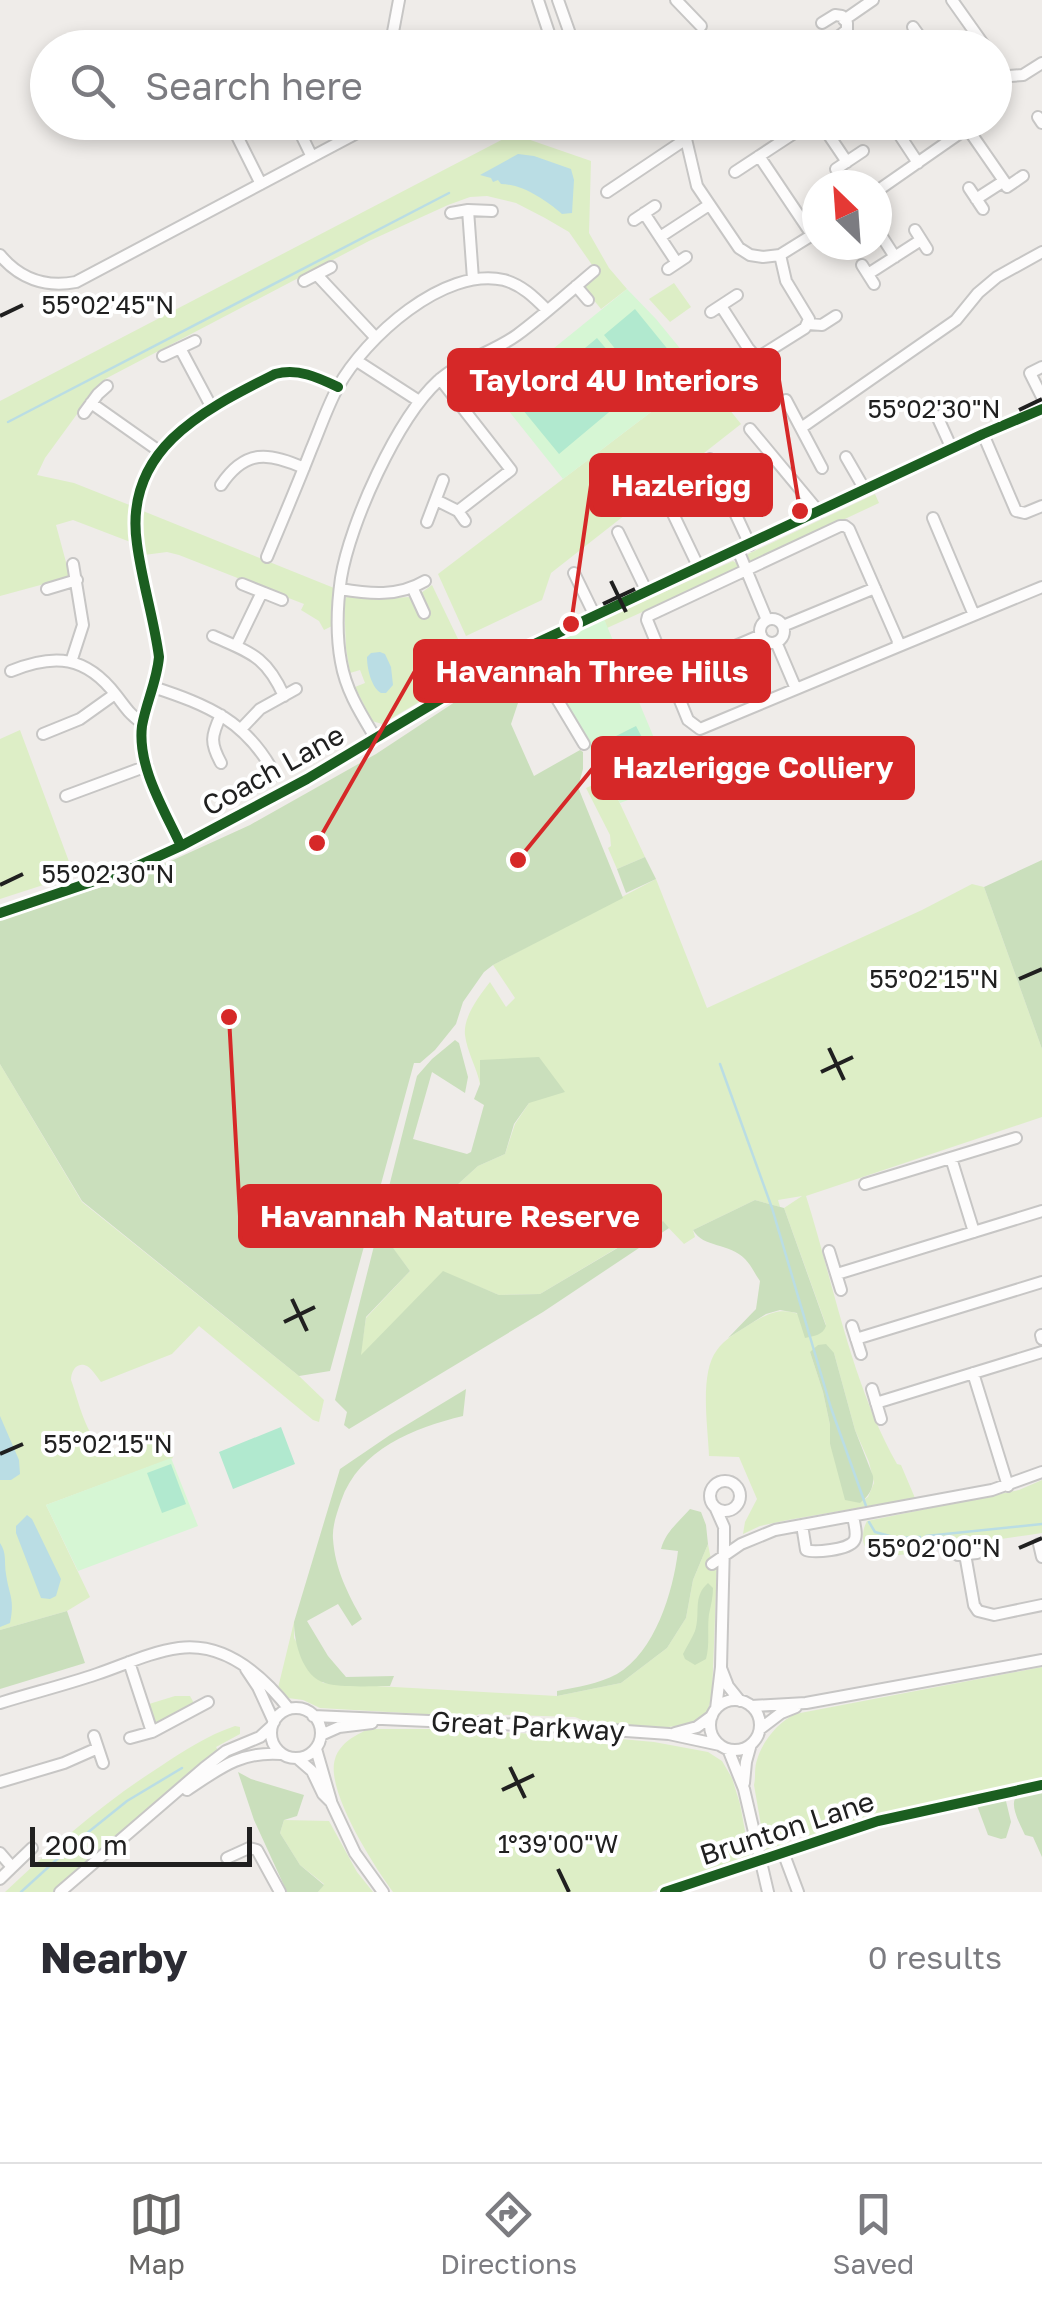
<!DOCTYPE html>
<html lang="en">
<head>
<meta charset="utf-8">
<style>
  :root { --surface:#fff; --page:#f7f7f7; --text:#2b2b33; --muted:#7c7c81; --line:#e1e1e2; --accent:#686766 }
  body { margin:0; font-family:"Golos Text",sans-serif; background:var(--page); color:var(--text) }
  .compass { position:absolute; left:802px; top:170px; width:90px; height:90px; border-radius:50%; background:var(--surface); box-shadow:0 5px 15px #0003; rotate:335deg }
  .scale { position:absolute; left:30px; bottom:25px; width:222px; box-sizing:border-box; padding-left:10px; border:5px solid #202020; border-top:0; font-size:28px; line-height:35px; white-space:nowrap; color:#202020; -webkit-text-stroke:8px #fff; paint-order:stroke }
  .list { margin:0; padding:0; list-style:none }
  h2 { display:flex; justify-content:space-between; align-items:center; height:130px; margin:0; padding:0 40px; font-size:42px }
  h2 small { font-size:32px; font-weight:400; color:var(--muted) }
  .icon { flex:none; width:55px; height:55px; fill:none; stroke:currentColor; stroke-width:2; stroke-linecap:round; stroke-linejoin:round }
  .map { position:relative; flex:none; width:1042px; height:1892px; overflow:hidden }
  .search { position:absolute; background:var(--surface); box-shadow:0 5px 15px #0003; left:30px; right:30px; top:30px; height:110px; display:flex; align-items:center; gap:25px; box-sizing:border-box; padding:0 35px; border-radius:55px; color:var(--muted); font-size:38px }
  .sheet { height:270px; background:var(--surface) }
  nav { display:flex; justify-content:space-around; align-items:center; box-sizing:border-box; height:140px; border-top:2px solid var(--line); background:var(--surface); font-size:28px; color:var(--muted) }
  nav a { display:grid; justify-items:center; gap:5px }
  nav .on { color:var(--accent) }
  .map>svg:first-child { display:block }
</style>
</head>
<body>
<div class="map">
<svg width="1042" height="1892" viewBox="0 0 1042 1892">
  <rect width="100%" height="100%" fill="#efece9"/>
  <path fill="#ddeec6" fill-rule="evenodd" d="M 513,134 L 591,161 L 589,233 L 609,268 L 627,289 L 601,309 L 584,288 L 585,282 L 597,272 L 569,232 L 545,218 L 516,203 L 487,196 L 470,197 L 448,205 L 369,241 L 107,378 L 99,384 L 45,458 L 37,475 L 74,483 L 132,506 L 131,527 L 133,543 L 73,520 L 56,525 L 70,577 L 0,596 L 0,401 Z
    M 674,283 L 691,307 L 670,322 L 649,299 Z
    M 701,374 L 741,424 L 551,573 L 542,600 L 466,636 L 438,574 Z
    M 875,494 L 879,503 L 753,562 L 747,559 L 748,554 Z
    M 143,511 L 334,588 L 332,626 L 324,630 L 319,621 L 301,610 L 304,604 L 179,555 L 167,552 L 144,555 Z
    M 733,561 L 738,564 L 737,569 L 607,628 L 604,619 Z
    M 432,585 L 473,670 L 382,724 L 372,721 L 355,687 L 365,683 L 360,670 L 350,673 L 346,648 L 344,601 L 348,595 L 376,599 L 409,597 L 420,616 L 429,611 L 421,593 Z
    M 20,730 L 74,875 L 0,899 L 0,739 Z
    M 608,778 L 645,857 L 617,869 L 608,848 L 611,846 L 610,835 L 586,788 Z
    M 656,879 L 707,1008 L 922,910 L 972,884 L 984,887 L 1042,1049 L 1042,1117 L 806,1196 C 834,1285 851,1382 897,1464 L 901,1465 L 915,1498 L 788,1520 L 760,1526 L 743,1534 L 745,1522 L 757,1499 L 739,1457 L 709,1456 C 708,1427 699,1373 717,1350 C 725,1339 736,1333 747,1326 C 783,1303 789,1310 826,1325 L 784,1208 L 802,1196 L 778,1200 L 780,1207 L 755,1200 L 693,1230 L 695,1237 L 684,1244 L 662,1221 L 540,1294 L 499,1295 L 443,1272 L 360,1357 L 366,1318 L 410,1271 L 385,1238 L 413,1216 L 434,1206 L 478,1166 L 505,1154 L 515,1124 L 529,1103 L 480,1084 C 477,1068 467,1052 465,1035 C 463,1017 479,996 490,982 L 506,1007 L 515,998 L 493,965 ZM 810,1352 L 834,1353 L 855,1430 L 869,1462 L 874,1483 L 868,1497 L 859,1503 L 830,1444 L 830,1425 L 823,1392 Z
    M 0,1064 L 82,1202 L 299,1376 L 324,1400 L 319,1422 L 313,1420 L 199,1326 L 172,1354 L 101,1382 C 97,1377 92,1369 87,1366 C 76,1361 71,1372 71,1380 C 79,1401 89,1455 117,1450 C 133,1447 149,1438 164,1433 L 173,1458 L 46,1505 L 90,1597 L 67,1611 L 0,1630 Z
    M 1042,1480 L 1042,1533 C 1008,1538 973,1543 939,1548 C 919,1551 895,1559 875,1554 C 860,1551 861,1532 867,1521 L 1019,1490 Z
    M 708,1544 L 712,1565 L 717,1566 L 712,1695 L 708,1710 L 701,1718 L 689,1725 L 658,1728 L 592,1724 L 575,1717 L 479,1714 L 473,1717 L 320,1708 L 303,1700 L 288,1698 L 278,1688 L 294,1622 L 294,1638 L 323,1683 L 557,1696 L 621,1683 L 667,1648 L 686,1618 L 693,1580 Z
    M 1042,1667 L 1042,1779 L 893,1811 L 804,1840 L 798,1826 L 785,1831 L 790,1847 L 766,1854 L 754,1785 C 756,1777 754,1768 757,1760 C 762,1742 778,1722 795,1714 Z
    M 175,1696 L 190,1696 L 195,1705 L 157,1726 L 153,1724 L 147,1706 L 149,1704 Z
    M 235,1726 L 240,1727 L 240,1734 L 216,1747 L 219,1752 L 207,1763 L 124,1830 L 53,1892 L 5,1892 C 54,1846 104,1802 161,1766 C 185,1750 208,1735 235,1726 Z
    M 369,1729 L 441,1729 L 536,1734 L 548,1738 L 577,1739 L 588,1736 L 654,1742 L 708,1752 L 722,1761 L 732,1778 L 740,1804 L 750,1858 L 651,1892 L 393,1892 C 374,1866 325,1790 335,1759 C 340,1743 355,1735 369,1729 Z
    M 284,1820 L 329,1821 L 357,1872 L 373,1892 L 318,1892 L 324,1884 L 300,1865 L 280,1833 Z"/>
  <path fill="#cadfbc" d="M 508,667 L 528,673 L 511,724 L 534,776 L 580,750 L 583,752 L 583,769 L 578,787 L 623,898 L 493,965 L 484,972 L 463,1002 L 456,1024 L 435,1050 L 420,1063 L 414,1063 L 330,1371 L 299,1376 L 82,1201 L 0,1064 L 0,918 L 138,876 L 250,825 L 376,754 Z
    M 645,857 L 656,879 L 626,893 L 617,869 Z
    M 1042,860 L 1042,1049 L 984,887 Z
    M 455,1040 L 459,1043 L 468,1077 L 465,1093 L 432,1072 L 413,1139 L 467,1154 L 471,1152 L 484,1105 L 474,1099 L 480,1084 L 480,1060 L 539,1057 L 565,1092 L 529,1103 L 514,1124 L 505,1154 L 478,1166 L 434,1206 L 413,1216 L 385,1237 L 410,1271 L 366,1317 L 361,1355 L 443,1271 L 499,1295 L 540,1294 L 663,1221 L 669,1228 L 543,1312 L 349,1429 L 344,1425 L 347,1412 L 335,1400 L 417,1076 L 432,1059 Z
    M 755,1200 L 784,1208 L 826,1326 C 823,1335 814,1336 805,1338 L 797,1313 L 780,1310 L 766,1314 L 728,1338 L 756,1309 L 760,1281 C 755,1274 751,1265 745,1259 C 730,1243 703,1248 693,1230 Z
    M 826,1344 L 834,1353 L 855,1430 L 873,1476 C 874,1488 869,1496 860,1503 L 845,1500 L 830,1444 L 830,1425 L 823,1392 L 810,1352 L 818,1345 Z
    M 466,1389 L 463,1416 C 414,1428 359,1449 341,1501 C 337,1513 332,1526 333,1539 C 335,1569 348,1594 362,1619 L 352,1626 L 338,1604 L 307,1621 L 328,1656 L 346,1677 L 394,1676 L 390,1686 C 373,1686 340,1688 325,1683 C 303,1677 294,1643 294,1622 L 340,1469 L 390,1435 Z
    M 690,1509 L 701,1512 L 706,1525 L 708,1544 L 693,1580 L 686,1618 L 667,1648 L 621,1683 L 557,1696 L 557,1691 C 578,1687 598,1684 617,1674 C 655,1652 673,1592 678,1551 L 661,1549 C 666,1531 678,1523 690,1509 Z
    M 708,1583 L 713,1588 C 713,1597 711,1605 709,1614 C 707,1630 710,1644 706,1659 L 695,1665 L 685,1659 L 683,1654 C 687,1646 692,1638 695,1631 C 701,1613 692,1597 708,1583 Z
    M 67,1611 L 85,1663 L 0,1689 L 0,1630 Z
    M 238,1772 L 251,1779 L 304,1795 L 297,1816 L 284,1820 L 280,1833 L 300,1865 L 324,1885 L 318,1892 L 287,1892 L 254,1820 Z
    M 1042,1789 L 1042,1857 L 1033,1837 L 1025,1835 C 1021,1826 1008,1804 1017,1796 C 1022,1792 1036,1790 1042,1789 Z
    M 1005,1797 L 1011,1822 L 1006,1838 L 1001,1839 L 988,1835 L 976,1803 Z"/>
  <path fill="#d6f6d4" d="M 627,289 L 656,319 L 701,374 L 563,479 L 496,395 Z
    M 604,619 L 673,783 L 620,803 L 552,680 L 555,663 L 552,643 Z
    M 171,1458 L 198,1526 L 78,1571 L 46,1505 Z"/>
  <path fill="#b1e9cf" d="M 635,309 L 674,357 L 642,382 L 604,335 Z
    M 597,338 L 639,387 L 559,454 L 518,404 Z
    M 636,726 L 656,764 L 627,779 L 608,740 Z
    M 281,1427 L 295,1464 L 233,1489 L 219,1452 Z
    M 171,1464 L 186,1504 L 162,1513 L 147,1473 Z"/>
  <path fill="#badde4" d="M 518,154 L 534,156 L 571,169 L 574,180 L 572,213 L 562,214 C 546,200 522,184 501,184 L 498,180 L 493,182 L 491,178 L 480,175 Z
    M 380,652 L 385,654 L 391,667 L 393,685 L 386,693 L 381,693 C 371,687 367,668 367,657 L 371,653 Z
    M 0,1416 L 19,1460 L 20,1474 L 11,1480 L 0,1480 Z
    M 27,1515 L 32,1519 L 61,1579 L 56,1596 L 50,1599 L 41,1598 L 16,1533 L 16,1526 Z
    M 0,1543 C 7,1553 4,1562 6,1574 C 9,1596 15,1598 10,1623 L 0,1627 Z"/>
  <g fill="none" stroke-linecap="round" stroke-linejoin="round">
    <path stroke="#badde4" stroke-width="2.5" d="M 8,422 L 449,193
      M 720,1064 L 772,1208 L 831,1408 L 866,1506
      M 869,1522 L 875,1532 L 897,1538 L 920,1537
      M 926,1536 L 1042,1524
      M 21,1892 L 76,1842 L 127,1801 L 182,1768"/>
    <g stroke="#c7c6c5" stroke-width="14">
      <path id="minor" d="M 538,0 L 554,48
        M 558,0 L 575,48
        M 676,0 L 701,26
        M 952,0 L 986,48
        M 844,20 L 873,0
        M 822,23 L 835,15 L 842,16 L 847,23 L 847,30 L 833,41
        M 913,27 L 928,48
        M 757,37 L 763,48
        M 390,48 L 399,0
        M 994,68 L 997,74 L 994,91
        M 996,77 L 1023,75 L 1042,63
        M 1038,117 L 1042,123
        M 230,122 L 261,184
        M 295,122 L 312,157
        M 682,122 L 697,186 L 739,248 L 750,255 L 763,257 L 780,255 L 817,232
        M 816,122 L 824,128 L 847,162
        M 891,122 L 918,163
        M 968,129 L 1004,181 L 976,199
        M 759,156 L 812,235
        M 836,169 L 863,151
        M 735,172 L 808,124 L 815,122
        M 1004,181 L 1007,187 L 1023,176
        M 969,188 L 983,209
        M 877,191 L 976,122
        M 607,192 L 686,139
        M 468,210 L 473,279
        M 451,213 L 468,210 L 492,211
        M 644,213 L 677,263
        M 634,220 L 655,206
        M 877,229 L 895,257
        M 915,230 L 927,249
        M 660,237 L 709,205
        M 0,255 C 19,278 45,288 76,282 L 355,134 L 369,122
        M 862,265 L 874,284
        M 668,269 L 686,257
        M 868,274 L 921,240
        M 317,275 L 376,338
        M 304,281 L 331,267
        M 576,286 L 588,300
        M 721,306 L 748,348 L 755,356 L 762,355 L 805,328 L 809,319 L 786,281 L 780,255
        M 711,312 L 737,295
        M 808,324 L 822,325 L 836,316
        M 180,348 L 212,408
        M 163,356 L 195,341
        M 357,361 L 419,401
        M 1042,367 L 1030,373 L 1042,397
        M 440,379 L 511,470 L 458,511
        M 786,400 L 822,468
        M 91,403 L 159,451
        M 84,413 L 98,394 L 107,386
        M 937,416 L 952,449
        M 801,428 L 956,320 L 978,293 L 997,277 L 1042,252
        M 750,429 L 819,512
        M 983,434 L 1016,511 L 1025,513 L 1042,506
        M 846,457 L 865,490
        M 710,459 L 750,545
        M 221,485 C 245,449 269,452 304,468
        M 664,495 L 699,568
        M 436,500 L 458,511 L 465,521
        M 933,518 L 974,615
        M 427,522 L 443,480
        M 840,526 L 845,526 L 849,529 L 898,641 L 897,647 L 700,729 L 688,720 L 647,620 L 648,616 Z
        M 618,532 L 647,592
        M 738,550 L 767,620
        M 267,557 C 282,521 297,486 311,450 C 320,429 327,407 338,387 C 365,338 444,266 504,280 C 522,285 534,297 547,310
        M 574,573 L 595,616
        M 242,584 L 282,600
        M 47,589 L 77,580
        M 340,589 C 370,594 398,597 425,581
        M 413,589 L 424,613
        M760 631a12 12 0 1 1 24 0a12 12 0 1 1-24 0Z
        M 783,626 L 875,588
        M 213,636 C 251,653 266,656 284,696
        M 544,640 L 552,661 L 548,684 L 584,744
        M 776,642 L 796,689
        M 236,646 L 262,592
        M 897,647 L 1042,587
        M 71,662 L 83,625 L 73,564
        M 11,671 C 55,653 86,656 116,695 C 124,705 131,717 143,723
        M 670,674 L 761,635
        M 153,687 C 208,705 247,721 275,775
        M 221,715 C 211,736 210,743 221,763
        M 241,729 L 260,709 L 296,689
        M 43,734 L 80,719 L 115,694
        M 376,739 C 361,714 346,691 341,662 C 336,635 337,606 341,578 C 350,523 397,419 438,381 C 461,360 492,353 517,335 C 544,315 569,292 594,271
        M 66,796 L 147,766
        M 181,846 C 165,811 137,767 142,726 C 146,703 157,681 159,657 C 154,619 142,582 137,544 C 123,449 204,410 275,374 C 298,368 317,377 338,387
        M 0,913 L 133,868 L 181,846 L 307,779 L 528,647 L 983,434 L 1042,409
        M 951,1158 L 974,1232
        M 865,1184 L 1016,1138
        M 829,1251 L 841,1290
        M 837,1274 L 1042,1211
        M 852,1326 L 861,1354
        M 1041,1335 L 1042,1339
        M 856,1339 L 1042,1282
        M 973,1373 L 1008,1486
        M 872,1389 L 881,1419
        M 876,1403 L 1042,1352
        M710 1496a15 15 0 1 1 30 0a15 15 0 1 1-30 0Z
        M 716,1509 L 724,1527 L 724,1544 L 721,1667 L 716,1709
        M 802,1525 L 806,1550 C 814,1553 848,1550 854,1541 C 858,1535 854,1523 853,1516
        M 1039,1544 L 1042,1557
        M 965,1554 L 974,1605 L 978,1611 L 994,1615 L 1042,1605
        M 958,1555 L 977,1553
        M 712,1564 L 741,1544 L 775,1530 L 992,1490 L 1042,1472
        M 129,1662 L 152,1732
        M 721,1668 L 728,1686 L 740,1701
        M 246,1669 L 258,1687 L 274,1722
        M710 1725a25 25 0 1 1 50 0a25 25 0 1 1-50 0Z
        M 0,1703 C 32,1693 65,1685 97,1674 C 124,1665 150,1652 179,1648 C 225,1642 263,1676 289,1709
        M 751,1706 L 806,1703 L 1042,1660
        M271 1733a25 25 0 1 1 50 0a25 25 0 1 1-50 0Z
        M 313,1716 L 569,1727 L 669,1734 L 720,1745
        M 760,1729 L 781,1713 L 796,1707
        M 675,1733 L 697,1727 L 712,1716
        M 321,1735 L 339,1727 L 372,1723
        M 94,1736 L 103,1763
        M 130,1738 L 152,1732 L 208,1702
        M 316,1749 L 331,1801
        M 728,1749 L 744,1789 L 768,1892
        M 297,1758 L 312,1771 L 323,1794 L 331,1802 L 355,1853 L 383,1892
        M 0,1782 L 64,1763 L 98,1748
        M 744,1783 L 746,1762 L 751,1744
        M 187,1790 C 220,1768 241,1751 281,1754
        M 783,1852 L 798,1892
        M 0,1853 L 12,1867
        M 775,1855 L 878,1821 L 1042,1785
        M 227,1858 L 249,1848 L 257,1850 L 280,1892
        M 0,1879 L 32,1848
        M 60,1892 L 204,1768 L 226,1751 L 260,1737 L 272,1726"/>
    </g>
    <use href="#minor" stroke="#fdfcfc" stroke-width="10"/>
    <g stroke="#fff" stroke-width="16">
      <path id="cycleway" d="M 181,846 C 165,811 137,767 142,726 C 146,703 157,681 159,657 C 154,619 142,582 137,544 C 123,449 204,410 275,374 C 298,368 317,377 338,387
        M 0,913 L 133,868 L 181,846 L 307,779 L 528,647 L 983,434 L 1042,409
        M 665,1892 L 878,1821 L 1042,1785"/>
    </g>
    <use href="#cycleway" stroke="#1b5e20" stroke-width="10"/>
  </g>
  <path fill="none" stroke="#202020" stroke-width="4" d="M 0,316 L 23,305M 1019,410 L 1042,399M 611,581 L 626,612M 603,604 L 635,589M 0,885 L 23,874M 1019,979 L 1042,969M 829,1048 L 844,1080M 821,1072 L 853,1057M 292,1299 L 307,1331M 284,1322 L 315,1307M 0,1454 L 23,1444M 1019,1548 L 1042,1538M 510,1767 L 525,1798M 502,1790 L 534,1775M 558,1869 L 569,1892"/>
  <g text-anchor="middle" stroke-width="8" stroke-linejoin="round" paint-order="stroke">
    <g font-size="28" fill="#202020" stroke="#fff">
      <text transform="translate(273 770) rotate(-29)" y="10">Coach Lane</text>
      <text transform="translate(528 1726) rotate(3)" y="10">Great Parkway</text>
      <text transform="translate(787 1828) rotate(-18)" y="10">Brunton Lane</text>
    </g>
  </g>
  <g font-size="25" text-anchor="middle" fill="#202020" stroke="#fff" stroke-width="8" stroke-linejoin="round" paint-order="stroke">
    <text x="108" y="314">55°02'45"N</text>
    <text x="934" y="418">55°02'30"N</text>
    <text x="108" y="883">55°02'30"N</text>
    <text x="934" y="988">55°02'15"N</text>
    <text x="108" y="1453">55°02'15"N</text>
    <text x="934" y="1557">55°02'00"N</text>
    <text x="558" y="1853">1°39'00"W</text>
  </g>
  <path fill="none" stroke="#d62828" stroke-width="4" d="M800 511L779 380M571 624L591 485M317 843L415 671M518 860L593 768M229 1017L240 1216"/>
  <g fill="#d62828" stroke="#fff" stroke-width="4">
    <circle cx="800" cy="511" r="10"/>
    <circle cx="571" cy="624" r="10"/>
    <circle cx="317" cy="843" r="10"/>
    <circle cx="518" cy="860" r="10"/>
    <circle cx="229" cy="1017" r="10"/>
  </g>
  <g fill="#d62828" stroke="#d62828" stroke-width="4">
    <rect x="449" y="350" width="330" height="60" rx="10"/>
    <rect x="591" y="455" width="180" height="60" rx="10"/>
    <rect x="415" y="641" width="354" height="60" rx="10"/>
    <rect x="593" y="738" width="320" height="60" rx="10"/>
    <rect x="240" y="1186" width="420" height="60" rx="10"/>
  </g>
  <g font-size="30" text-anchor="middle" font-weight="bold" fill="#fff">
    <text x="614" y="391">Taylord 4U Interiors</text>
    <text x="681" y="496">Hazlerigg</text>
    <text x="592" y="682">Havannah Three Hills</text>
    <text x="753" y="778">Hazlerigge Colliery</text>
    <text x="450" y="1227">Havannah Nature Reserve</text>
  </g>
</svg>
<svg class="compass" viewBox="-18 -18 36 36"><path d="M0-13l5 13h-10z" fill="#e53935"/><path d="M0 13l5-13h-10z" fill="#7c7c81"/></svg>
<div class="scale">200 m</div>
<div class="search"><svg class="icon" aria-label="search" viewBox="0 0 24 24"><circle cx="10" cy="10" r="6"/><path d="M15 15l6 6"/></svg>Search here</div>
</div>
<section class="sheet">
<h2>Nearby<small>0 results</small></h2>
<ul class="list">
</ul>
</section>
<nav>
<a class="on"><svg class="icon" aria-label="map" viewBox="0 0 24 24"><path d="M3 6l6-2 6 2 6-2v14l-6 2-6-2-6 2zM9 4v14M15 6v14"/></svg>Map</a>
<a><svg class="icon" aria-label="directions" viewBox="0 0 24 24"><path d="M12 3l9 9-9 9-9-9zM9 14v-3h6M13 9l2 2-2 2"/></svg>Directions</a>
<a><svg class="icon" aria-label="saved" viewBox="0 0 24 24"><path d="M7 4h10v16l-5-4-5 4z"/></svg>Saved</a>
</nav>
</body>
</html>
